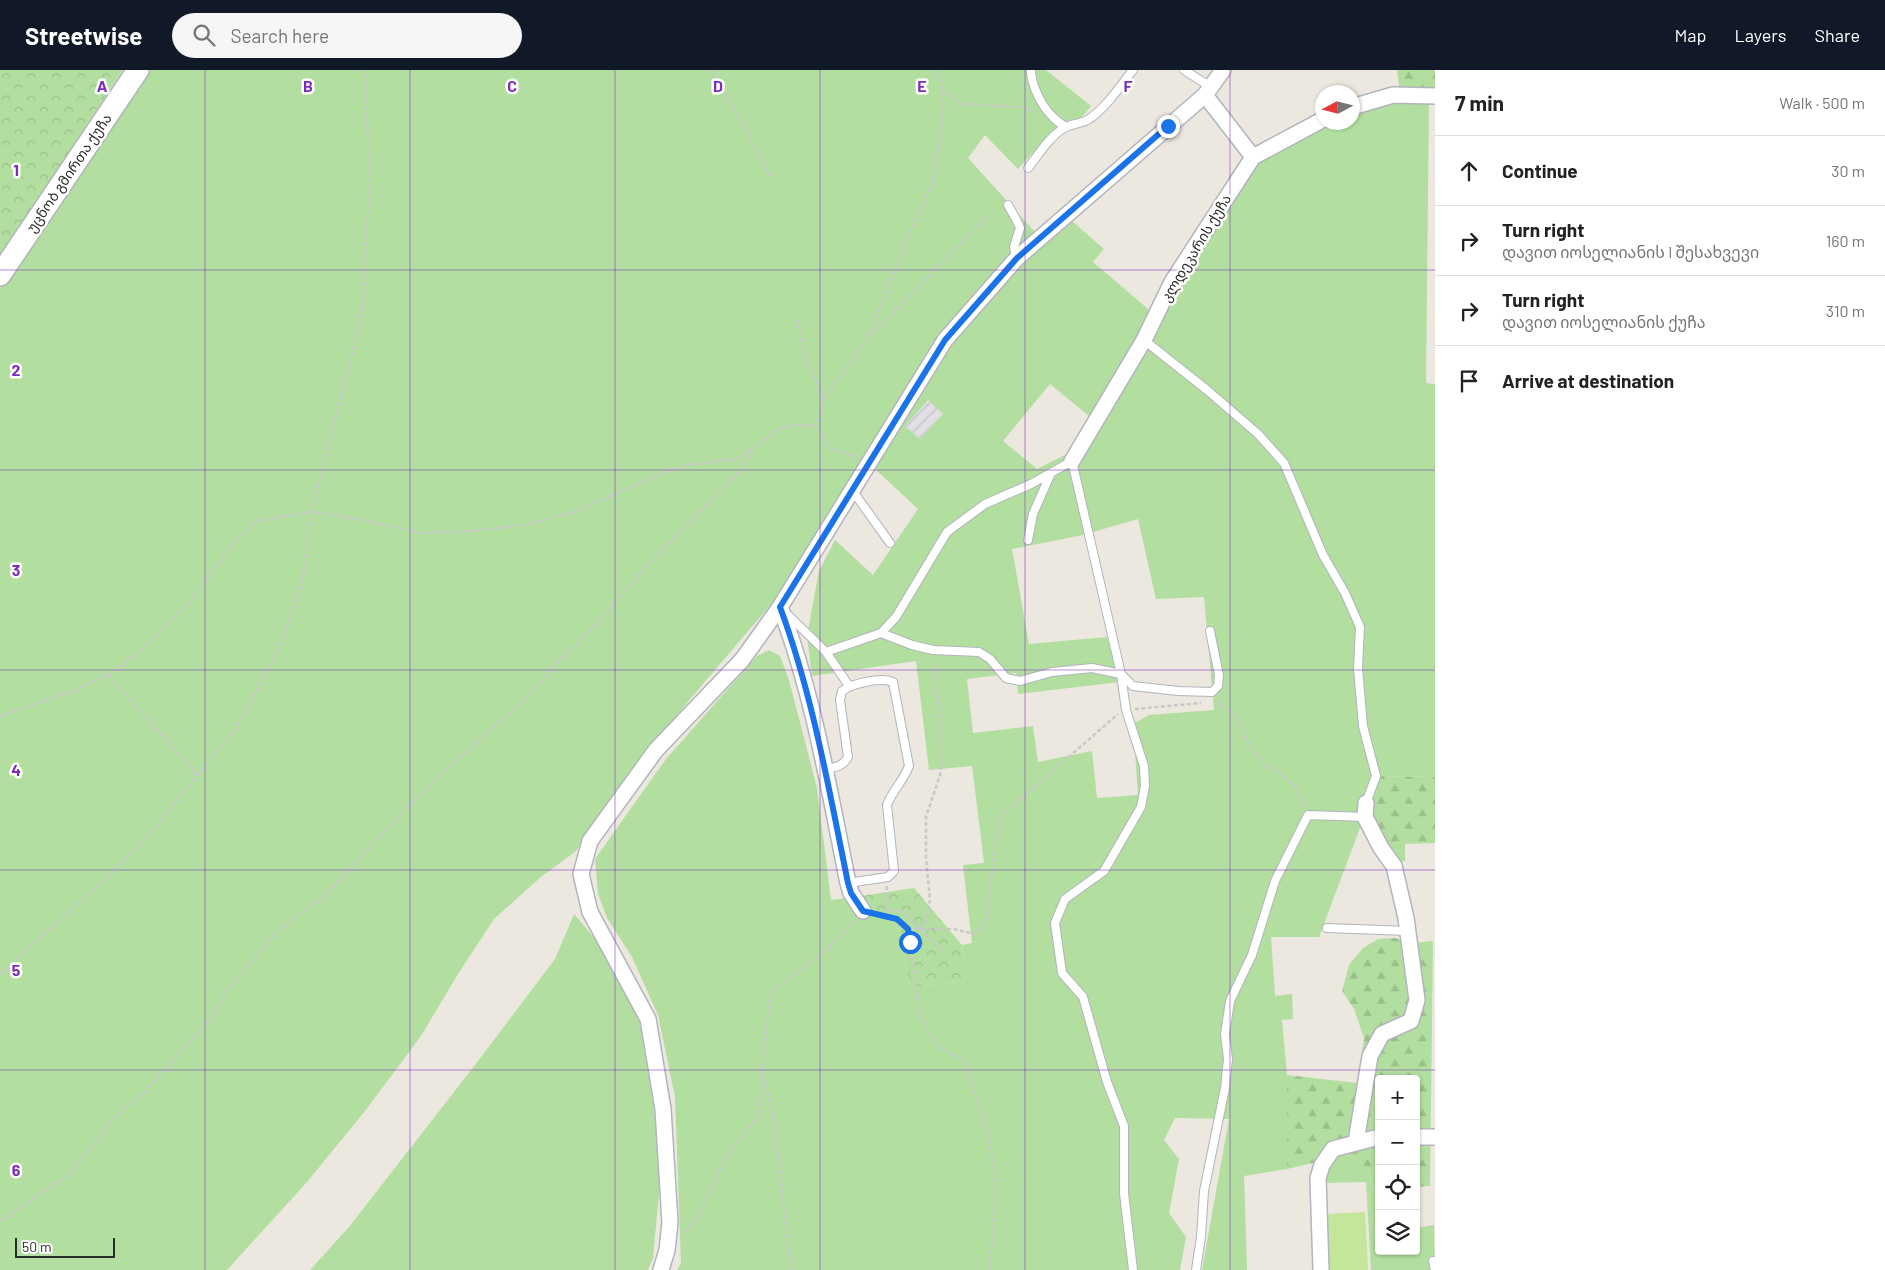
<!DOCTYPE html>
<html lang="en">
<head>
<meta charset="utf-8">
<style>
  :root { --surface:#fff; --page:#f6f6f6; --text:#222; --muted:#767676; --line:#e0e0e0; --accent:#111827 }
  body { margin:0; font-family:Barlow,"Noto Sans Georgian",sans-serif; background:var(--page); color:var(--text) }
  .controls { position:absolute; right:15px; bottom:15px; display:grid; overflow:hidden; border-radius:5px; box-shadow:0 1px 4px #0004 }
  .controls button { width:45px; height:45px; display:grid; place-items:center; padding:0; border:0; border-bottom:1px solid var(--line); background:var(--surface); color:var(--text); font:25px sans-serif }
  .compass { position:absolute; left:1315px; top:15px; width:45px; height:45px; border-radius:50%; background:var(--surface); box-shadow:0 1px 4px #0004; rotate:263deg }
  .scale { position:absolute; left:15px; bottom:12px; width:100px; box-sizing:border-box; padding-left:5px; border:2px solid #2b2b2b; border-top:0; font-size:14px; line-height:18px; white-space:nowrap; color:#2b2b2b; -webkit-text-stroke:4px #fff; paint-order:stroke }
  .stop { position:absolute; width:15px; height:15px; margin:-11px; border:4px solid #1a73e8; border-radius:50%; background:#fff }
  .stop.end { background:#1a73e8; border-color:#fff; box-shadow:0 1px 5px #0008 }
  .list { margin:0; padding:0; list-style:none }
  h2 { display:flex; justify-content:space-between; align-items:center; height:65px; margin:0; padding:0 20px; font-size:21px }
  h2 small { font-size:16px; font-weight:400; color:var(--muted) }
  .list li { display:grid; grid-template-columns:32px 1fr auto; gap:15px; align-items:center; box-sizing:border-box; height:70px; padding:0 20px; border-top:1px solid var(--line) }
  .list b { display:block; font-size:19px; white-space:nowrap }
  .list p { margin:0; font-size:16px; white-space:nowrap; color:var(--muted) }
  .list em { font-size:16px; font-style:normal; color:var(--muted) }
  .icon { flex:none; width:28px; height:28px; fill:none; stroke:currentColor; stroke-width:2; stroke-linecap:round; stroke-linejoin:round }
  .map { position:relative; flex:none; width:1435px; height:1200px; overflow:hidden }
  header { display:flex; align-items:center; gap:30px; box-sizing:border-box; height:70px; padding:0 25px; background:var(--accent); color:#fff }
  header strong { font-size:24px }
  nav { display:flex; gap:28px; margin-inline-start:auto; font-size:18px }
  .search { width:350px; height:45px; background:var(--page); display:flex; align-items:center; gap:12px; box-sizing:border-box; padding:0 18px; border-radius:28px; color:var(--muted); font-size:19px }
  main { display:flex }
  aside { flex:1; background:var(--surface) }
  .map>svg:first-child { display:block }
</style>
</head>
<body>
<header>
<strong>Streetwise</strong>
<div class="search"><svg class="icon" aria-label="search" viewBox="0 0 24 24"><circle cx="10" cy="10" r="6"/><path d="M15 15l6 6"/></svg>Search here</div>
<nav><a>Map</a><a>Layers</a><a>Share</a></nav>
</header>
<main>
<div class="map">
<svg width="1435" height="1200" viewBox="0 0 1435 1200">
  <defs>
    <pattern id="industrial-furrows" width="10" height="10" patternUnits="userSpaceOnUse" patternTransform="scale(1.25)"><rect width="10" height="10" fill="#e1dfe5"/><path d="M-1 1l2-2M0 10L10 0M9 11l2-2" fill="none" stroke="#c1c0c5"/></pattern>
    <pattern id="forest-firs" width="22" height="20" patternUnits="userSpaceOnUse" patternTransform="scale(1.25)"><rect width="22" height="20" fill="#b2df9f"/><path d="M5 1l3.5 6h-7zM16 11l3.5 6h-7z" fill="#99c089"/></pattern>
    <pattern id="park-crowns" width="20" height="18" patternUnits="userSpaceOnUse" patternTransform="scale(1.25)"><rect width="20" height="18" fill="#b2df9f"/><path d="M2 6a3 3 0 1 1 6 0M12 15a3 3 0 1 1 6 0" fill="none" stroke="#99c089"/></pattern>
  </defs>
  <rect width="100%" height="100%" fill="#ece7df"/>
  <path fill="url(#industrial-furrows)" d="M 927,330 L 943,343 L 920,369 L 905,356 Z"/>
  <path fill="#b2df9f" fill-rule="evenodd" d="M 145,0 L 1046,0 L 1091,36 L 1081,48 L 1061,52 L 1018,99 L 985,65 L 968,88 L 1035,162 C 995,197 960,237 929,281 L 785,518 L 691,628 L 628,706 L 576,781 L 541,807 L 494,849 L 458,904 L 421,966 L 365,1041 L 307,1112 L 227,1200 L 0,1200 L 0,218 Z
    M 1429,30 L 1426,313 L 1435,314 L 1435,707 L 1382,706 L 1373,758 L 1360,758 L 1319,867 L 1271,867 L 1275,926 L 1292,924 L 1293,949 L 1282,950 L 1287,1005 L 1287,1099 L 1244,1106 L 1247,1200 L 1202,1200 L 1229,1049 L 1175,1048 L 1164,1070 L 1179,1089 L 1169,1143 L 1186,1167 L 1180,1200 L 677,1200 L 681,1193 L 675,1027 L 658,945 L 632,887 L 607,848 L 598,824 L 595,789 L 666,689 L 757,586 L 769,580 L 780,586 L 789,610 L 817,718 L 831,830 L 861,826 L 902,863 L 909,918 L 966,911 L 962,875 L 972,873 L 963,795 L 984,793 L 972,696 L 929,700 L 916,591 L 812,606 L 807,566 L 819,501 L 835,470 L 873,505 L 918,439 L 873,397 L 945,280 L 1034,182 L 1072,151 L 1104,179 L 1093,192 L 1161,250 L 1184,205 L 1256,91 L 1332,53 L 1352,52 L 1353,44 L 1393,32 ZM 1050,314 L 1095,351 L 1067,384 L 1037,399 L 1003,371 ZM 928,330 L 943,344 L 920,369 L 905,356 ZM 1138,449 L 1156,529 L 1204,527 L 1214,640 L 1149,645 L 1133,654 L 1138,725 L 1097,728 L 1092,681 L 1038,692 L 1033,656 L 973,663 L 967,609 L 1016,603 L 1018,624 L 1120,612 L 1107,567 L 1029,574 L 1012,479 L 1083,465 Z
    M 574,844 L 596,870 L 643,957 L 653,1025 L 660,1113 L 653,1188 L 648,1200 L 310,1200 L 349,1157 L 475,995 L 555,889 Z
    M 1347,1085 L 1363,1093 L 1374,1118 L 1379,1118 L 1379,1181 L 1416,1181 L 1416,1158 L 1434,1155 L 1435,1200 L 1371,1200 L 1366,1112 L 1324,1113 L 1318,1092 Z"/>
  <path fill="url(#forest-firs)" d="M 1397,0 L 1435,0 L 1435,18 L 1399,17 Z
    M 1382,706 L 1435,707 L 1435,773 L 1405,774 L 1405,791 L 1397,792 L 1377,766 L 1369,730 Z
    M 1395,868 L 1414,873 L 1433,871 L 1430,1116 L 1416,1117 L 1416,1009 L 1379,1009 L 1379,1118 L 1374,1118 L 1363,1093 L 1347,1085 L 1287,1099 L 1287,1005 L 1357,1013 L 1364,968 L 1354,939 L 1342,921 L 1349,895 L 1363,878 L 1378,869 Z"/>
  <path fill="url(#park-crowns)" d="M 0,0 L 123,0 L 0,186 Z
    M 914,818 L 962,875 L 966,911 L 909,918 L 902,863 L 861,826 Z"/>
  <path fill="#c3e69b" d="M 1365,1142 L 1368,1200 L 1329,1200 L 1326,1144 Z"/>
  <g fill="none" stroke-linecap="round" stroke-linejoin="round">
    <g stroke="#b2b4be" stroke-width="10">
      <path id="service" d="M 1031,0 C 1031,15 1042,37 1053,47 C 1056,51 1061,54 1066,57
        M 1184,0 L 1211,17
        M 1028,98 C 1039,84 1049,67 1064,58 C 1072,53 1082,54 1089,49 C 1107,37 1120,16 1133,0
        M 1008,135 L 1016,149 L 1020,158 L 1014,177 L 1017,188
        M 1144,270 L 1207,320 L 1258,364 L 1284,393 L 1323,485 L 1345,523 L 1360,557 L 1358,598 L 1363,656 L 1376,706 L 1366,733
        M 852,420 L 890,473
        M 1028,470 L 1033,444 L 1051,403
        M 785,542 L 826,582 L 881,563 L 912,575 L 933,580 L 979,582 L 990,589 L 1006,608 L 1020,611 L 1052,602 L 1092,598 L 1121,604 L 1133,616 L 1178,621 L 1212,622 L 1218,616 L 1219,605 L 1210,561
        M 881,563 L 896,547 L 947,462 L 985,434 L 1031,414 L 1072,391 L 1121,604 L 1126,640 L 1144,696 L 1145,716 L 1141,737 L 1104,801 L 1065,829 L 1055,853 L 1062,903 L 1083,927 L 1107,1012 L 1124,1056 L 1124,1123 L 1133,1200
        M 826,582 L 849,616
        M 825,699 C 835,697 843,697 848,687 L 840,630 L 842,621 C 853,613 881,607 893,612 L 909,696 C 904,710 892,721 887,735 L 894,801 L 888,807 L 848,813
        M 1327,858 L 1408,861
        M 1433,1191 L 1435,1200
        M 1196,1200 L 1201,1167 L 1204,1121 L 1225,1018 L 1228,989 L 1225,964 L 1230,931 L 1252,885 L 1275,811 L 1308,745 L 1365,747"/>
    </g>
    <g stroke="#b2b4be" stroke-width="18">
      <path id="minor" d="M 1205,25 L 1253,87
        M 1352,37 L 1393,25 L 1435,26
        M 1072,391 L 1144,270 L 1172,212 L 1253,87 L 1322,50
        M 780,537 C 814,626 829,720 848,813 L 851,823 L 863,841
        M 1416,1067 L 1435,1067
        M 1356,1072 L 1370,986 L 1382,964 L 1411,951 L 1417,930 L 1406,848 L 1394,796 L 1381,778 L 1365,747 L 1366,733
        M 661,1200 L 667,1180 L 670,1153 L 663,1039 L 648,949 L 590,842 L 581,804 L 590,771 L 656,680 L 742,590 L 780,537 L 945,270 L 1017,188 L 1205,25 L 1223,0
        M 1321,1200 L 1318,1108 L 1322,1095 L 1333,1079 L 1379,1067"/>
    </g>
    <g stroke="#b2b4be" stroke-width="24">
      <path id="secondary" d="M 0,205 L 138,0"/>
    </g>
    <path stroke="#c8c8c8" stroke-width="2.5" stroke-dasharray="4 2.5" stroke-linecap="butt" d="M 713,0 L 773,111
      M 943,21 L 961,34 L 1020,37 L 1036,42
      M 797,249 L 805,284 L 823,329 L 818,356 L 829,378 L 856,387
      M 869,267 L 989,145
      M 823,329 L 868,268 L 909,164 L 932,115 L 942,52 L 943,21 L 936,0
      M 107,605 L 198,705
      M 1218,630 L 1222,636 L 1233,643 L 1247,671 L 1265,696 L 1280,703 L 1295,716 L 1304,737
      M 1135,639 L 1201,633
      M 0,646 L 76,620 L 117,600 L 152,569 L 189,532 L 236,470 L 258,451 L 311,442 L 353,448 L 421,463 L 470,461 L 524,455 L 574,442 L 667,401 L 688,395 L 736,389 L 754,378 L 779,359 L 797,355 L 818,356
      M 887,816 L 886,840 L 904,842 L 943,883
      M 876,844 L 897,849 L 908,859 L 920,947 L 938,976 L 965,991 L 988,1065 L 996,1111 L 990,1200
      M 920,857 L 926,851 L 930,830 L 926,788 L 926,747 L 941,702 L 940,657 L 934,589
      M 908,859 L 953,859 L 975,864 L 987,847 L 994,782 L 1002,745 L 1118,644
      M 0,904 L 110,805 L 151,762 L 235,660 L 282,573 L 303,507 L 311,442 L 361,249 L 369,122 L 366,0
      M 762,1004 L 773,1042 L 791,1200
      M 0,1151 L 71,1103 L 112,1050 L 143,1024 L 213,946 L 227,920 L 273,866 L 298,845 L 324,827 L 399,746 L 448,698 L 524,630 L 561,589 L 598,553 L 638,505 L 738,403 L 754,378
      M 684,1163 L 697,1149 L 726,1086 L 759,1045 L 761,1001 L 771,922 L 826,881 L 855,850"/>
    <use href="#service" stroke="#fff" stroke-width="8"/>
    <use href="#minor" stroke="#fff" stroke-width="15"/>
    <use href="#secondary" stroke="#fff" stroke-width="21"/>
  </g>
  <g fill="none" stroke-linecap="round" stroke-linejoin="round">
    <path stroke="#1a73e8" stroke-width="6" d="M 910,872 L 908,859 L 897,849 L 863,841 L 851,823 L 848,813 C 829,720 813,626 780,537 L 945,270 L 1017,188 L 1168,56"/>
  </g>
  <path fill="none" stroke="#7b2cbf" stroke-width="1" stroke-opacity="0.55" d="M 205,0 L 205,1200M 410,0 L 410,1200M 615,0 L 615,1200M 820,0 L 820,1200M 1025,0 L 1025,1200M 1230,0 L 1230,1200M 0,200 L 1435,200M 0,400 L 1435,400M 0,600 L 1435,600M 0,800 L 1435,800M 0,1000 L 1435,1000"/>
  <g text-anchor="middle" stroke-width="5" stroke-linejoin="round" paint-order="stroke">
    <g font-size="14" fill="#2b2b2b" stroke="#fff">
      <text transform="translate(69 103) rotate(-56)" y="5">უცნობ გმირთა ქუჩა</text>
      <text transform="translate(1196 178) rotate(-59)" y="5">კლდეკარის ქუჩა</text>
    </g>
  </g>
  <g font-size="16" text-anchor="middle" font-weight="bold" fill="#7b2cbf" stroke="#fff" stroke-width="5" stroke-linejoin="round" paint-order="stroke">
    <text x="102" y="22">A</text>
    <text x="308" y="22">B</text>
    <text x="512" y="22">C</text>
    <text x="718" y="22">D</text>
    <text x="922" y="22">E</text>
    <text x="1128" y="22">F</text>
    <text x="16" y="106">1</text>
    <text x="16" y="306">2</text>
    <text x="16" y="506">3</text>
    <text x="16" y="706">4</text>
    <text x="16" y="906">5</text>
    <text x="16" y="1106">6</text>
  </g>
</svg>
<div class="controls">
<button>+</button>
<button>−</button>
<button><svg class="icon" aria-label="locate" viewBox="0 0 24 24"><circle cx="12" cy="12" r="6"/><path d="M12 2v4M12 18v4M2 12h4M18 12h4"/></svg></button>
<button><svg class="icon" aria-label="layers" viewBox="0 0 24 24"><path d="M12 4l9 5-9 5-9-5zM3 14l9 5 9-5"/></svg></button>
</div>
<svg class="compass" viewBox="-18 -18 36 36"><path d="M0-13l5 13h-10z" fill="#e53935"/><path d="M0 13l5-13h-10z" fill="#767676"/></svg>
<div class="scale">50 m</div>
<div class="stop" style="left:910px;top:872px"></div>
<div class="stop end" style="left:1168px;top:56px"></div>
</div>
<aside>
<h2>7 min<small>Walk · 500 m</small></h2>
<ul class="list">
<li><svg class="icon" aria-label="ahead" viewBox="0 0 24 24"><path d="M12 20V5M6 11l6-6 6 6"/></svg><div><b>Continue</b></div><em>30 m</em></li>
<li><svg class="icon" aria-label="right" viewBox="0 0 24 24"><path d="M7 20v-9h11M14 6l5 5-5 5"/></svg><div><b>Turn right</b><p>დავით იოსელიანის I შესახვევი</p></div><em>160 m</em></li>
<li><svg class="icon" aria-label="right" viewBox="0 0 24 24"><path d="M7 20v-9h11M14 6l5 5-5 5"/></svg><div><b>Turn right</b><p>დავით იოსელიანის ქუჩა</p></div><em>310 m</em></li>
<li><svg class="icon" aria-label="arrive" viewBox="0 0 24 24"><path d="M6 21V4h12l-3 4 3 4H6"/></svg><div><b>Arrive at destination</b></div></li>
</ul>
</aside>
</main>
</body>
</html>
